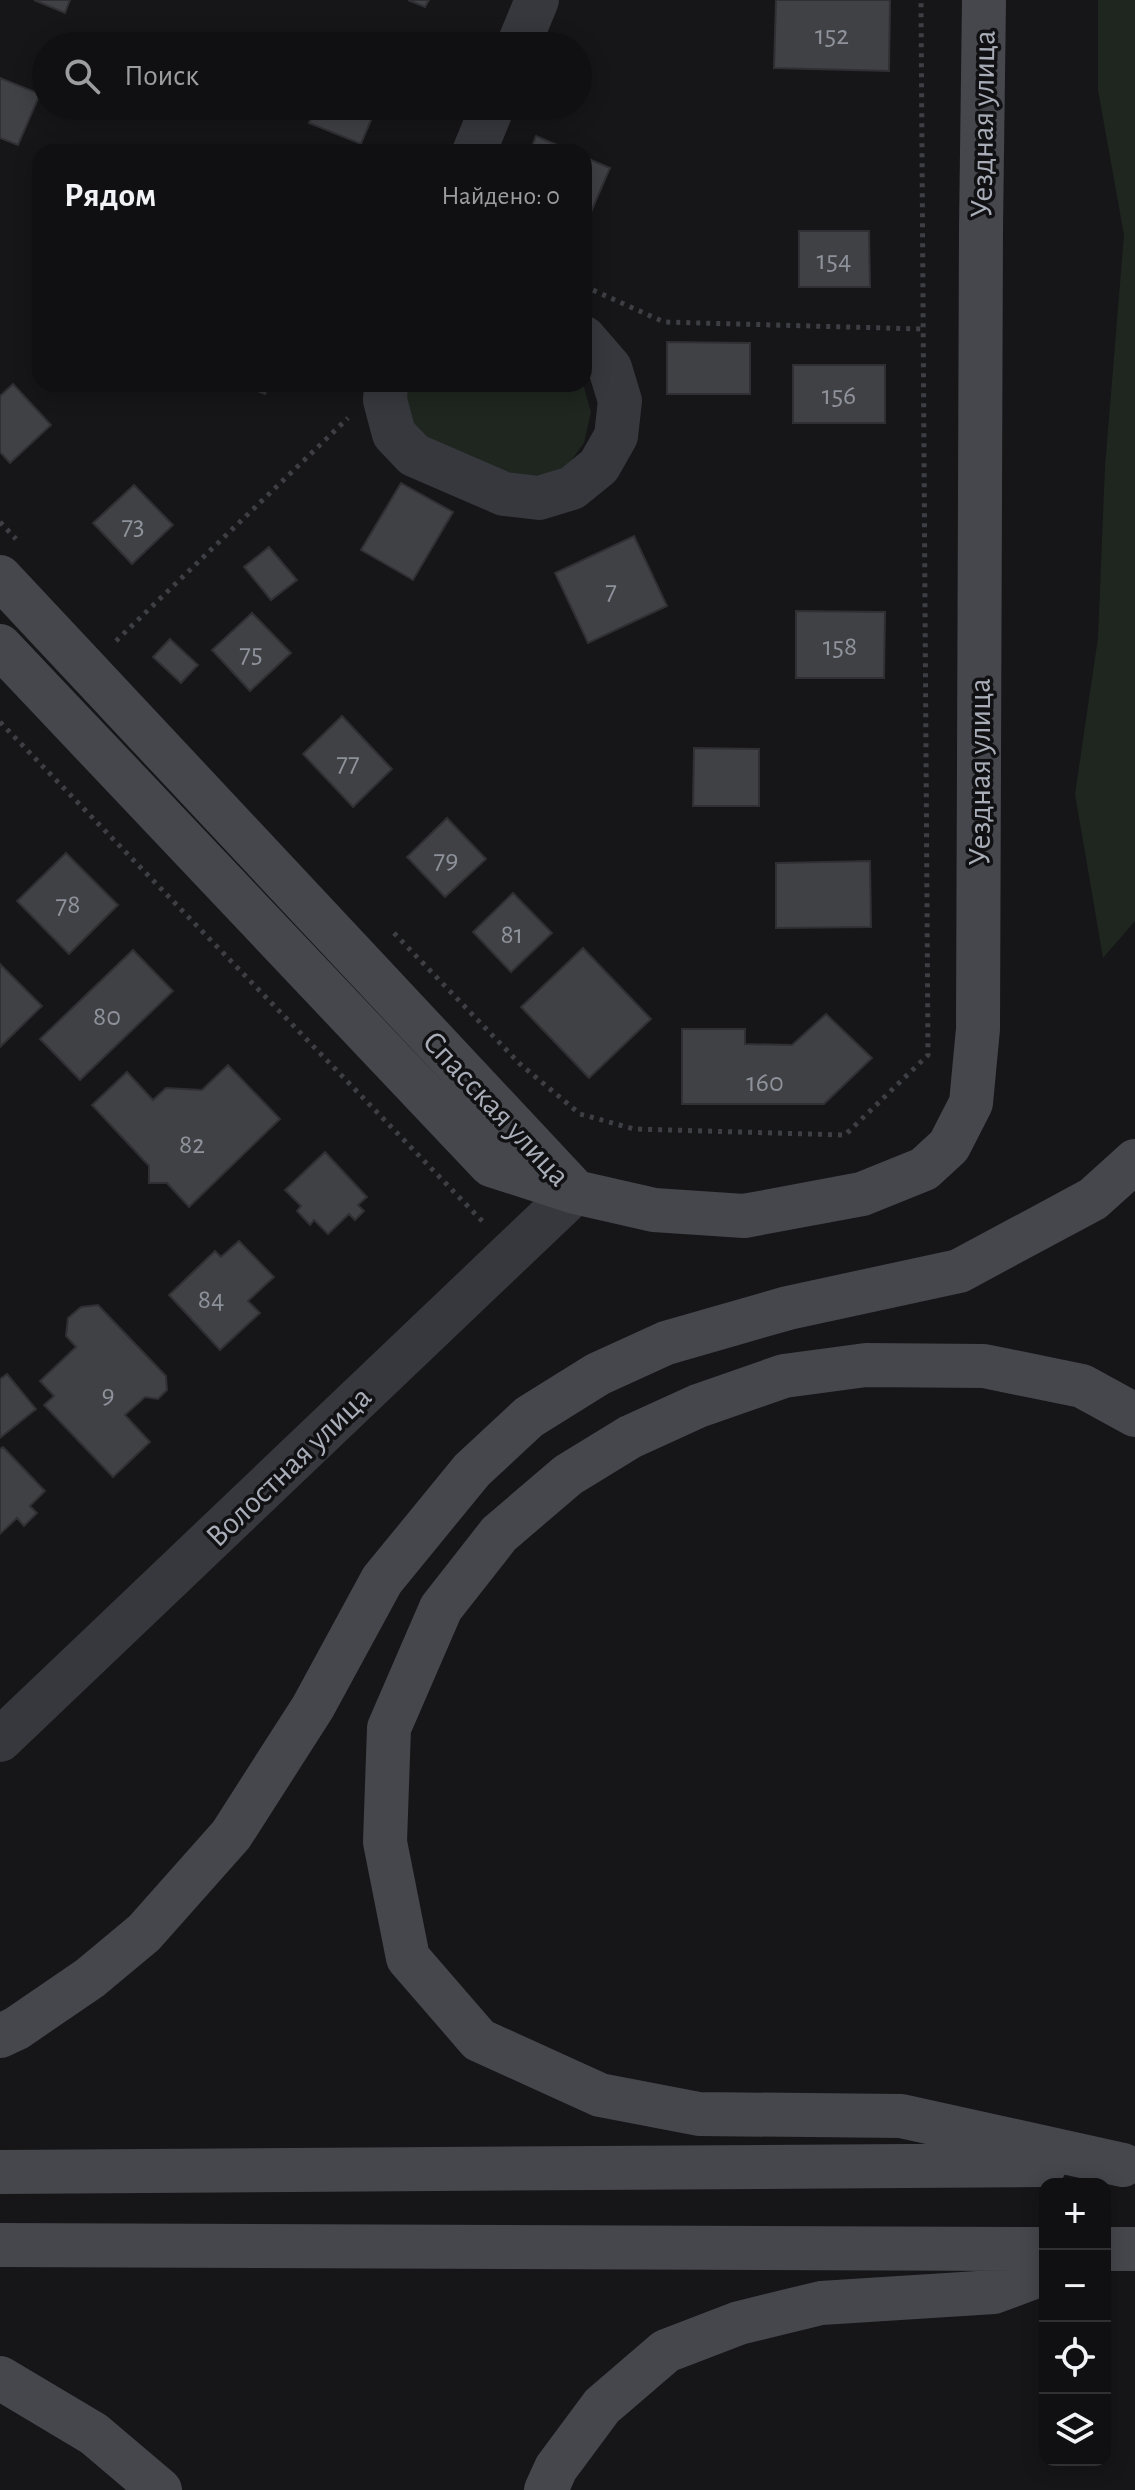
<!DOCTYPE html>
<html lang="ru">
<head>
<meta charset="utf-8">
<style>
  :root { --surface:#101012; --page:#1e1e20; --text:#f1f3f6; --muted:#9c9d9f; --line:#303032 }
  body { margin:0; font-family:"Alegreya Sans",sans-serif; background:var(--page); color:var(--text) }
  .controls { position:absolute; right:24px; bottom:24px; display:grid; overflow:hidden; border-radius:16px; box-shadow:0 4px 20px #0003 }
  .controls button { width:72px; height:72px; display:grid; place-items:center; padding:0; border:0; border-bottom:2px solid var(--line); background:var(--surface); color:var(--text); font:40px sans-serif }
  .list { margin:0; padding:0; list-style:none }
  h2 { display:flex; justify-content:space-between; align-items:center; height:104px; margin:0; padding:0 32px; font-size:34px }
  h2 small { font-size:26px; font-weight:400; color:var(--muted) }
  .icon { flex:none; width:44px; height:44px; fill:none; stroke:currentColor; stroke-width:2; stroke-linecap:round; stroke-linejoin:round }
  .map { position:relative; flex:none; width:1135px; height:2490px; overflow:hidden }
  .search { position:absolute; background:var(--surface); box-shadow:0 4px 20px #0003; left:32px; top:32px; width:560px; height:88px; display:flex; align-items:center; gap:20px; box-sizing:border-box; padding:0 28px; border-radius:44px; color:var(--muted); font-size:30px }
  .panel { position:absolute; background:var(--surface); box-shadow:0 4px 20px #0003; left:32px; top:144px; width:560px; height:248px; border-radius:24px }
  .map>svg:first-child { display:block }
</style>
</head>
<body>
<div class="map">
<svg width="1135" height="2490" viewBox="0 0 1135 2490">
  <rect width="100%" height="100%" fill="#161618"/>
  <path fill="#1e261f" d="M 1098,0 L 1135,0 L 1135,921 L 1103,958 L 1075,794 L 1098,638 L 1105,467 L 1124,235 L 1098,90 Z
    M 400,384 L 583,384 L 591,412 L 584,443 L 564,470 L 538,481 L 430,449 L 407,423 Z"/>
  <path fill="#404145" stroke="#303034" stroke-width="2" d="M 34,0 L 70,0 L 65,13 Z
    M 408,0 L 429,0 L 425,7 Z
    M 776,0 L 890,0 L 889,71 L 774,68 Z
    M 0,78 L 40,94 L 18,145 L 0,138 Z
    M 317,106 L 377,106 L 361,144 L 309,123 Z
    M 536,136 L 573,152 L 530,152 Z
    M 584,157 L 610,168 L 584,228 Z
    M 799,231 L 869,231 L 870,287 L 799,287 Z
    M 667,342 L 750,343 L 750,394 L 667,394 Z
    M 793,365 L 885,365 L 885,423 L 793,423 Z
    M 13,384 L 51,425 L 10,463 L 0,452 L 0,396 Z
    M 240,384 L 270,384 L 265,394 Z
    M 401,483 L 453,512 L 413,580 L 361,550 Z
    M 134,485 L 173,525 L 132,564 L 93,523 Z
    M 634,536 L 667,606 L 588,643 L 555,573 Z
    M 269,547 L 297,580 L 271,600 L 244,567 Z
    M 796,611 L 885,612 L 884,678 L 796,678 Z
    M 252,613 L 291,653 L 250,691 L 212,650 Z
    M 170,639 L 198,665 L 181,683 L 153,657 Z
    M 342,716 L 392,769 L 353,807 L 303,754 Z
    M 694,748 L 759,749 L 759,806 L 693,806 Z
    M 447,818 L 486,859 L 445,897 L 407,857 Z
    M 66,853 L 118,905 L 69,954 L 17,901 Z
    M 870,861 L 871,927 L 776,928 L 776,863 Z
    M 513,893 L 552,933 L 511,972 L 473,932 Z
    M 583,948 L 651,1019 L 589,1078 L 521,1007 Z
    M 133,950 L 173,991 L 80,1080 L 40,1039 Z
    M 0,964 L 42,1006 L 0,1047 Z
    M 826,1014 L 872,1058 L 824,1104 L 682,1104 L 682,1029 L 745,1029 L 745,1044 L 792,1045 Z
    M 228,1065 L 280,1119 L 189,1207 L 167,1183 L 149,1183 L 149,1166 L 92,1105 L 127,1072 L 153,1100 L 166,1088 L 202,1090 Z
    M 325,1152 L 367,1197 L 358,1205 L 364,1211 L 355,1220 L 349,1214 L 328,1234 L 314,1220 L 310,1225 L 297,1211 L 301,1206 L 285,1190 Z
    M 239,1241 L 274,1277 L 248,1301 L 260,1313 L 220,1350 L 169,1295 L 215,1251 L 221,1257 Z
    M 98,1305 L 166,1376 L 167,1390 L 158,1399 L 145,1397 L 125,1415 L 150,1442 L 113,1477 L 44,1405 L 54,1396 L 40,1381 L 76,1347 L 66,1336 L 68,1318 L 81,1307 Z
    M 7,1374 L 36,1409 L 0,1438 L 0,1379 Z
    M 3,1447 L 45,1491 L 30,1506 L 37,1513 L 24,1526 L 17,1518 L 0,1534 L 0,1449 Z"/>
  <g fill="none" stroke-linecap="round" stroke-linejoin="round">
    <path stroke="#3d3f44" stroke-width="5" stroke-dasharray="4 6" stroke-linecap="butt" d="M 584,286 L 664,322 L 922,329
      M 0,522 L 16,539
      M 116,641 L 348,418
      M 0,722 L 486,1225
      M 394,933 L 520,1064 L 580,1114 L 634,1129 L 845,1135 L 928,1055 L 921,0"/>
    <path stroke="#37383d" stroke-width="44" d="M 518,46 L 537,0
      M 474,152 L 493,106
      M 386,384 L 385,400 L 394,434 L 414,455 L 504,494 L 539,498 L 572,488 L 599,466 L 616,436 L 620,401 L 610,368 L 584,338
      M 0,1740 L 575,1192"/>
    <path stroke="#45474d" stroke-width="44" d="M 0,577 L 574,1190
      M 0,646 L 491,1165 L 575,1192 L 654,1210 L 744,1216 L 862,1194 L 924,1169 L 949,1146 L 971,1103 L 978,1029 L 981,228 L 984,0
      M 0,2036 L 17,2028 L 90,1978 L 144,1933 L 231,1835 L 313,1707 L 382,1580 L 472,1470 L 529,1417 L 598,1374 L 666,1343 L 788,1308 L 959,1271 L 1093,1199 L 1135,1161
      M 1123,2165 L 901,2116 L 699,2114 L 600,2095 L 479,2040 L 408,1958 L 385,1842 L 389,1728 L 441,1608 L 499,1534 L 568,1475 L 630,1437 L 698,1406 L 784,1376 L 866,1365 L 984,1366 L 1082,1386 L 1135,1415
      M 0,2172 L 1045,2165
      M 0,2245 L 1045,2249
      M 1105,2249 L 1135,2249
      M 0,2378 L 94,2434 L 160,2490
      M 546,2490 L 556,2468 L 602,2406 L 666,2351 L 739,2323 L 821,2303 L 994,2292 L 1045,2273"/>
  </g>
  <g text-anchor="middle" stroke-width="7" stroke-linejoin="round" paint-order="stroke">
    <g font-size="28" fill="#8e929b">
      <text x="832" y="44">152</text>
      <text x="834" y="269">154</text>
      <text x="839" y="404">156</text>
      <text x="133" y="534">73</text>
      <text x="611" y="599">7</text>
      <text x="840" y="655">158</text>
      <text x="251" y="662">75</text>
      <text x="348" y="771">77</text>
      <text x="446" y="868">79</text>
      <text x="68" y="913">78</text>
      <text x="512" y="943">81</text>
      <text x="107" y="1025">80</text>
      <text x="765" y="1091">160</text>
      <text x="192" y="1153">82</text>
      <text x="211" y="1308">84</text>
      <text x="108" y="1403">9</text>
    </g>
    <g font-size="32" fill="#a8adb8" stroke="#111113">
      <text transform="translate(982 124) rotate(-89)" y="11">Уездная улица</text>
      <text transform="translate(979 772) rotate(-90)" y="11">Уездная улица</text>
      <text transform="translate(497 1108) rotate(47)" y="11">Спасская улица</text>
      <text transform="translate(288 1466) rotate(-44)" y="11">Волостная улица</text>
    </g>
  </g>
</svg>
<div class="controls">
<button>+</button>
<button>−</button>
<button><svg class="icon" aria-label="locate" viewBox="0 0 24 24"><circle cx="12" cy="12" r="6"/><path d="M12 2v4M12 18v4M2 12h4M18 12h4"/></svg></button>
<button><svg class="icon" aria-label="layers" viewBox="0 0 24 24"><path d="M12 4l9 5-9 5-9-5zM3 14l9 5 9-5"/></svg></button>
</div>
<div class="search"><svg class="icon" aria-label="search" viewBox="0 0 24 24"><circle cx="10" cy="10" r="6"/><path d="M15 15l6 6"/></svg>Поиск</div>
<section class="panel">
<h2>Рядом<small>Найдено: 0</small></h2>
<ul class="list">
</ul>
</section>
</div>
</body>
</html>
